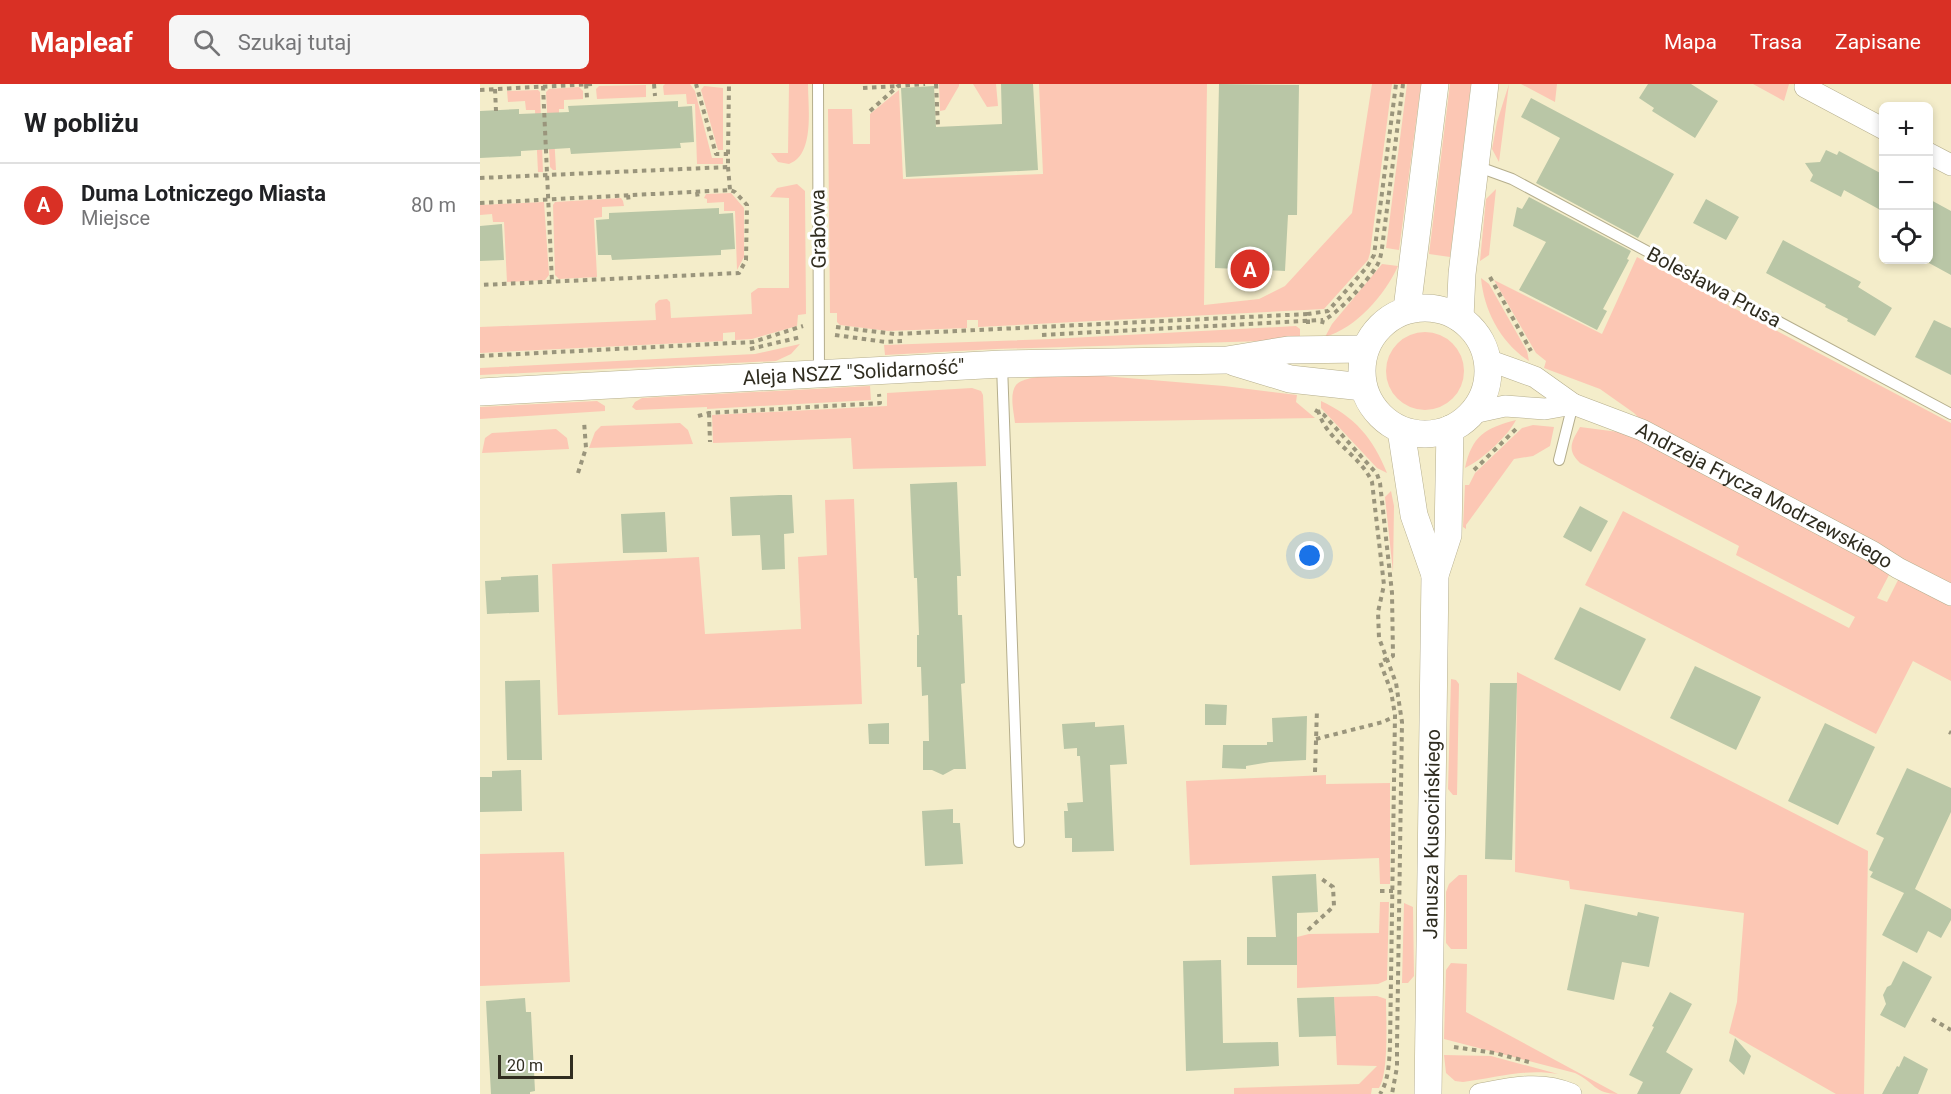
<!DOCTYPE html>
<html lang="pl">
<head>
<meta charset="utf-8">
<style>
  :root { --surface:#fff; --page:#f6f6f6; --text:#202124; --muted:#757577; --line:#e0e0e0; --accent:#d93025 }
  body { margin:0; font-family:Roboto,sans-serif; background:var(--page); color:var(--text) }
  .controls { position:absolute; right:18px; top:18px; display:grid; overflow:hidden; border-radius:9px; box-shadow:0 3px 9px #0003 }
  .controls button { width:54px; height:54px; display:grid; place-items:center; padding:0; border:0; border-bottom:2px solid var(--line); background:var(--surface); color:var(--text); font:30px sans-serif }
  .scale { position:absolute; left:18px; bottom:15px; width:75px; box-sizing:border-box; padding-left:6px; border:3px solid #302d20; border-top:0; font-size:16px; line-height:21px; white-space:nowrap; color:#302d20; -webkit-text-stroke:4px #fff; paint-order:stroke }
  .you { position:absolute; left:830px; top:472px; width:21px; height:21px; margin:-15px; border:4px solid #fff; border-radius:50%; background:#1a73e8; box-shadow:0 0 0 9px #1a73e833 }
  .badge { display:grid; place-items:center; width:39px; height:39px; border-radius:50%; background:var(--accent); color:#fff; font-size:20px; font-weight:700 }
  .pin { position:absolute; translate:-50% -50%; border:3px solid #fff; box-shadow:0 2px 6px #0006 }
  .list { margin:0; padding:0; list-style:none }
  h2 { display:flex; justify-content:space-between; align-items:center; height:78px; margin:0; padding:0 24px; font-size:26px }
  h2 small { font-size:20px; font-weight:400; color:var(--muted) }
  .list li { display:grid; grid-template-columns:39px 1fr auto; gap:18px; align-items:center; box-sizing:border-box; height:84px; padding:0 24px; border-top:2px solid var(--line) }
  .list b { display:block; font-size:22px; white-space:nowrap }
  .list p { margin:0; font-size:20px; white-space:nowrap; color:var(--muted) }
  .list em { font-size:20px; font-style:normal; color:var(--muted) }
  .icon { flex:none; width:33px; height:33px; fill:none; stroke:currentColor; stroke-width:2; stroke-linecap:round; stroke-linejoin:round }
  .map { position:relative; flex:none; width:1471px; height:1010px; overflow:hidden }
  header { display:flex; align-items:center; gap:36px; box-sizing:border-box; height:84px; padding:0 30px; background:var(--accent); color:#fff }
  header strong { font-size:28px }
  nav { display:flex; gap:33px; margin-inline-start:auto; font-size:21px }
  .search { width:420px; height:54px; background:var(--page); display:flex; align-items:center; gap:15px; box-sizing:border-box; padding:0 21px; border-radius:9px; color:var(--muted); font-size:22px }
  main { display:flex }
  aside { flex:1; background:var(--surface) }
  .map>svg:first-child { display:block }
</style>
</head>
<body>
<header>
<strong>Mapleaf</strong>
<div class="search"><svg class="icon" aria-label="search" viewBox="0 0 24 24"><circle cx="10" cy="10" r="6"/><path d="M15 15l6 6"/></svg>Szukaj tutaj</div>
<nav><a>Mapa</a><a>Trasa</a><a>Zapisane</a></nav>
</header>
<main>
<aside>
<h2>W pobliżu<small></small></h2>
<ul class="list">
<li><span class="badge">A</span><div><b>Duma Lotniczego Miasta</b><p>Miejsce</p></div><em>80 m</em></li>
</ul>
</aside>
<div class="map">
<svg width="1471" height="1010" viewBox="0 0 1471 1010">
  <rect width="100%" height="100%" fill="#f4edca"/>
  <path fill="#fcc7b4" d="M 185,0 L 210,0 L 215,7 L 232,74 L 243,74 L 243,80 L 217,80 L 215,20 L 207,20 L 206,10 L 184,11 L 183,2 Z
    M 309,0 L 328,0 C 328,23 335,71 309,80 L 298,78 L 291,69 L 308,69 Z
    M 459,0 L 479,0 L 479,2 L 465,26 L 460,27 Z
    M 493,0 L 516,0 L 518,22 L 507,23 Z
    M 559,0 L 727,0 L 724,221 L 779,215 L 805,202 L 872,129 L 892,0 L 912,0 L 890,169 L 888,176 L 844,225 L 498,243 L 498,236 L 487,236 L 487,244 L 408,247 L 360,241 L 357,238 L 357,229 L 350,229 L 348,25 L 372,25 L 373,60 L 390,60 L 390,30 L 419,6 L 423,95 L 563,90 Z
    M 927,0 L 941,0 L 919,166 L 906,164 Z
    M 970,0 L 991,0 L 970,173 L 949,170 Z
    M 1029,0 L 1019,78 L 1012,65 L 1017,38 Z
    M 1041,0 L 1077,0 L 1075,18 Z
    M 1273,0 L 1309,0 L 1304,17 Z
    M 166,1 L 166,13 L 117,15 L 116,5 L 119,2 Z
    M 224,2 L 243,4 L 243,66 L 238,66 L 221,6 Z
    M 99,3 L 103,7 L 103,15 L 84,16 L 84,25 L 79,25 L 79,32 L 73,33 L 76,86 L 73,86 L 70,83 L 66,8 L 69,5 Z
    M 58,6 L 60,8 L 63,88 L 58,88 L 55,26 L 46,26 L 45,17 L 28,18 L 27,7 Z
    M 317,100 L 325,107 L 326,230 L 318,231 L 317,242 L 272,255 L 255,256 L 255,248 L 243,249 L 243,257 L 0,269 L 0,243 L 176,236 L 175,220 L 179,216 L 187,215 L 190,218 L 191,234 L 272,230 L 271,209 L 278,204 L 309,204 L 309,114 L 290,113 L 297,104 Z
    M 1016,105 L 1009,171 L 1000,177 L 1006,115 Z
    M 251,109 L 264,124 L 264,173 L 257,186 L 255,127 L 244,127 L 244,118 L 227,119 L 227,115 L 224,114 L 226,110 Z
    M 141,114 L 143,117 L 144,122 L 122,123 L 122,133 L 114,134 L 117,193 L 79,195 L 75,191 L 73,121 L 75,118 Z
    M 64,118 L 69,191 L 65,196 L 27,198 L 24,138 L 13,138 L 12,130 L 0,131 L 0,121 Z
    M 1157,173 L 1471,339 L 1471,502 L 1166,341 L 1154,329 L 1120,305 L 1064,284 L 1066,277 L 1056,269 L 1014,196 L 1122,250 Z
    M 902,180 L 918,182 C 905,211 876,244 845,253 L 852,240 Z
    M 1001,194 L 1009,200 L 1047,267 L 1049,277 C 1021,259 1004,227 1001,194 Z
    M 816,242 L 820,245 L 820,256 L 516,265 L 405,271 L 404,261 L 571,255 Z
    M906 287a39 39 0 1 1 78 0a39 39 0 1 1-78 0Z
    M 320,260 L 311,270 L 296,277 L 0,291 L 0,284 L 275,270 Z
    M 611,291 L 744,302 L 817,311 L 816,318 L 835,334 L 535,339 C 534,329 529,310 536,301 C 545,289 596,292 611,291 Z
    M 390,302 L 391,316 L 227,325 L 227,323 L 156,326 L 152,323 L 155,318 L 162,314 Z
    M 492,304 L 501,307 L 503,311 L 506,382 L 373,385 L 371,354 L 233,359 L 232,331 L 407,322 L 407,309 Z
    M 117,317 L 125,322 L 125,327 L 0,335 L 0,323 Z
    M 841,317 C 875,333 893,354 907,389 L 897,384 L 841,324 Z
    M 1036,336 C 1028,352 1002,376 985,384 C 992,352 1005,344 1036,336 Z
    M 200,339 L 208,346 L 213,360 L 109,364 L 115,348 L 121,342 Z
    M 1053,341 L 1074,343 L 1070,362 L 1053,372 L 1034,375 L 986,441 L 986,445 L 983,443 L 985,401 L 989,401 L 995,389 L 1042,344 Z
    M 1100,343 L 1146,349 L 1410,489 L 1397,514 L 1407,518 L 1419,494 L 1471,519 L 1471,597 L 1433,577 L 1396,650 L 1105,501 L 1143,427 L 1369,544 L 1375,533 L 1256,471 L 1259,462 L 1100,379 C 1086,366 1092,357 1100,343 Z
    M 76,345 L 87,354 L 89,365 L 2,369 L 5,354 L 12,349 Z
    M 911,407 L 914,422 L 913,488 L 905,413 Z
    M 374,415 L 382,620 L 78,631 L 72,480 L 219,473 L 225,550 L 321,545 L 318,473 L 347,471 L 345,416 Z
    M 1037,588 L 1388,767 L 1384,1010 L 1356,1010 L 1249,949 L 1257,918 L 1264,829 L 1090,805 L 1089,797 L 1035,788 Z
    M 971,595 L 976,596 L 979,600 L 977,711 L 973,711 L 968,705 Z
    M 846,691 L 846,700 L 910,699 L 910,800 L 900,800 L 899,774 L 710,781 L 706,697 Z
    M 84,768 L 90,898 L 0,902 L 0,770 Z
    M 979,791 L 987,791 L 987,865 L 971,865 L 966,859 L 966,808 L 969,800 Z
    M 900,818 L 909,818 L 907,896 L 898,900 L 817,904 L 817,853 L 829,850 L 899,849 Z
    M 924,819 L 933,823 L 934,892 L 928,899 L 922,899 Z
    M 971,879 L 987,880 L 986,928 L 1138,1010 C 1115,1010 1114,998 1095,989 L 964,955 L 966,886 Z
    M 897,912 L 906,915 C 906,935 909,989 899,1004 L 892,1004 L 891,1010 L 754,1010 L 754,1004 L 879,1000 L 897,982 L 857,981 L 854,913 Z
    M 964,971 L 1011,972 L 1078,990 C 1045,984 1016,994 983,998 L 975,997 L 966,989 Z"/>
  <path fill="#b9c6a6" d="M 521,0 L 553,0 L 558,86 L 426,93 L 421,4 L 454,2 L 456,43 L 522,40 Z
    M 739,0 L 819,1 L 817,131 L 808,131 L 805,187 L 735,184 Z
    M 1168,0 L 1211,0 L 1238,17 L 1215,54 L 1172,27 L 1174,24 L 1159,14 Z
    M 1051,14 L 1194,90 L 1158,154 L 1056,99 L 1080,54 L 1041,33 Z
    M 198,17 L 198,23 L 212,22 L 214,58 L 200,59 L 201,64 L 91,70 L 90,64 L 41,67 L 41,72 L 0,74 L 0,27 L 39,25 L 39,30 L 89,28 L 88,22 Z
    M 1346,66 L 1357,71 L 1359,67 L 1404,91 L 1404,128 L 1364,106 L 1361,113 L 1330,97 L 1333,91 L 1325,79 L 1340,78 Z
    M 1049,113 L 1151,167 L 1147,175 L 1149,176 L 1123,225 L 1127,227 L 1117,246 L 1039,206 L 1066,158 L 1033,142 L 1037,123 L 1042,125 Z
    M 1226,115 L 1259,133 L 1246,156 L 1213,139 Z
    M 1449,115 L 1471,127 L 1471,191 L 1449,179 Z
    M 239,124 L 239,130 L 253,129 L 255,165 L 241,166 L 241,171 L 132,176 L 131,171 L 118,171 L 116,136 L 129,135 L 129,129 Z
    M 22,140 L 24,176 L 0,177 L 0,142 Z
    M 1303,156 L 1381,198 L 1378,203 L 1412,224 L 1395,252 L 1367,237 L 1368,235 L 1345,223 L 1346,221 L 1286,189 Z
    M 1454,236 L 1471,244 L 1471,291 L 1435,273 Z
    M 477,398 L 481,492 L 477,492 L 478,531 L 482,531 L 485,599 L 481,600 L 486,685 L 474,685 L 463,691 L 452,686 L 443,686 L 443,657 L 449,657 L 448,611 L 442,612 L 441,583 L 437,583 L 437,551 L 439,551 L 437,494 L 434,494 L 430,400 Z
    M 299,411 L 312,411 L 314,449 L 304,450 L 305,485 L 282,486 L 280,451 L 252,452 L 250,413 Z
    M 1100,422 L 1128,437 L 1111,468 L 1083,453 Z
    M 185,428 L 187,468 L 143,469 L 141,430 Z
    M 58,491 L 59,528 L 7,530 L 5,497 L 21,496 L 21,493 Z
    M 1100,523 L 1166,555 L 1140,607 L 1074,575 Z
    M 1215,582 L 1281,613 L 1256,666 L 1190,634 Z
    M 60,596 L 62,676 L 27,676 L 25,597 Z
    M 1010,599 L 1037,599 L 1032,776 L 1005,775 Z
    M 725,620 L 747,621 L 746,641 L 725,641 Z
    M 827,632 L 826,676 L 790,678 L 766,682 L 766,685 L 742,684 L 743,661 L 787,661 L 787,658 L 793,658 L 792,634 Z
    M 615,638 L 615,643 L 644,641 L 647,680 L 630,681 L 634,767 L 592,768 L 592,754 L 585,754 L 584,727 L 588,727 L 587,719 L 603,718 L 600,672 L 597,672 L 597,664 L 584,665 L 582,640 Z
    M 409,639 L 409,660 L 389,660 L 388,640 Z
    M 1345,639 L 1395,663 L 1358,741 L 1308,717 Z
    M 1427,684 L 1471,704 L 1471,728 L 1435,805 L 1471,825 L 1471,836 L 1461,854 L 1448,847 L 1437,869 L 1402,851 L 1424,809 L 1390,793 L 1393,788 L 1389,786 L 1404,754 L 1396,750 Z
    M 41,686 L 42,727 L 0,728 L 0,693 L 12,693 L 12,687 Z
    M 473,725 L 473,739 L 480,739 L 483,780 L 445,782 L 442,727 Z
    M 836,790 L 838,828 L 817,829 L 817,881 L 767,881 L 767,853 L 796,853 L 792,792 Z
    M 1105,820 L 1157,832 L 1158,828 L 1179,833 L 1169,883 L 1142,878 L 1134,916 L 1087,906 Z
    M 741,876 L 743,959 L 798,958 L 799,982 L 706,987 L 703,877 Z
    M 1423,877 L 1452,893 L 1425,944 L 1400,931 L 1406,920 L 1403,911 L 1407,903 L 1411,901 Z
    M 1190,908 L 1212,920 L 1186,968 L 1213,985 L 1200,1010 L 1157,1010 L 1163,998 L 1149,991 L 1174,943 L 1172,942 Z
    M 854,913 L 856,952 L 819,953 L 817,914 Z
    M 45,914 L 46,928 L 51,928 L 55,1007 L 50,1008 L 50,1010 L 11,1010 L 6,917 Z
    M 1255,954 L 1271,972 L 1264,991 L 1249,977 Z
    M 1424,972 L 1448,985 L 1438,1010 L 1402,1010 L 1417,982 L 1419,983 Z"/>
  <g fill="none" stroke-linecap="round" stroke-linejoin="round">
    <g stroke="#b5ae8d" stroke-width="12">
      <path id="service" d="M 338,0 L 339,290
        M 996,82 L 1032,95 L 1471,330
        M 522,281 L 539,758
        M 1079,376 L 1093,320"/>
    </g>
    <g stroke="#b5ae8d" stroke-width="22">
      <g id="minor">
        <path d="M 1325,3 L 1404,45"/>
        <path d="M 1448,69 L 1471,81"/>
        <path id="s1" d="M 1008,276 L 1055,293 L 1093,320 L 1162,346 L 1393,468 L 1418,484 L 1471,511"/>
        <path d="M 993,329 L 1025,322 L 1065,325 L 1093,320"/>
        <path d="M 1000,1010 C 1031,1004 1061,997 1091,1010"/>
      </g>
    </g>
    <g stroke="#b5ae8d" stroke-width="28">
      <g id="tertiary">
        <circle cx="945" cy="287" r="63"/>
        <path d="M 927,225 L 955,0"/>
        <path d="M 980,234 L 982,190 L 1005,0"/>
        <path d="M 754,278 L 810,295 L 883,303"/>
        <path id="s2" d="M 0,308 L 522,280 L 747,276 L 808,266 L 884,265"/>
        <path d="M 921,346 L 934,431 L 955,491"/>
        <path id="s3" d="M 948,1010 L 955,491 L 968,451 L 970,345"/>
      </g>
    </g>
    <path stroke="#9a957c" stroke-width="4" stroke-dasharray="4.5 4.5" stroke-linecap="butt" d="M 106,0 L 107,14
      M 174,0 L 175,12
      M 456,0 L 458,43
      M 63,2 L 72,198
      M 383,4 L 418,2
      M 15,5 L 16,27
      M 0,6 L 112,0
      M 390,27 L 418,2 L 445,0
      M 248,70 L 249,0
      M 248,83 L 250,106
      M 0,94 L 248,83 L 248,70 L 236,70 L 216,0
      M 217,108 L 218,116
      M 148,111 L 149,120
      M 0,119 L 250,106 L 255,108 L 267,121 L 266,176 L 259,189 L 0,201
      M 1010,193 L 1051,267
      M 828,240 L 828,230 L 848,227 L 887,183 L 894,171 L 916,0
      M 842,240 L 843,236 C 855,233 889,195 896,183 C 900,177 901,171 902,164 L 923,0
      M 356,243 L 415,250 L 828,230
      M 355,251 L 406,258 L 423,257
      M 562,251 L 843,236
      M 270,265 L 321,253
      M 0,272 L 273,258 L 323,242
      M 835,326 L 844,331 L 897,390 L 900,399 L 912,509 L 913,572 L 900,578 L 911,607 L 915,631 L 910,962 C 909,978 909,996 900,1010
      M 838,326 C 846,357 880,370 892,398 L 904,501 L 898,528 L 899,554 L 916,599 L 922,638 L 917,962 L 917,983 L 912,1010
      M 229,329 L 230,358
      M 218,332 L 229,329 L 400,319 L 399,310
      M 994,386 L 1036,345
      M 98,389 L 106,364 L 104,337
      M 1469,648 L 1471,649
      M 836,655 L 903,638 L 915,632
      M 835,688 L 837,625
      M 900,807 L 913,807
      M 828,846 L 854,822 L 853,803 L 839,793
      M 1452,935 L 1471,946
      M 974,963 L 1015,969 L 1049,978"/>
    <use href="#service" stroke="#fff" stroke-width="10"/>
    <use href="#minor" stroke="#fff" stroke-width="21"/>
    <use href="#tertiary" stroke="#fff" stroke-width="27"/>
  </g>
  <g text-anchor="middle" stroke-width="6" stroke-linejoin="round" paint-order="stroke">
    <g font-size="20" fill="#302d20" stroke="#fff">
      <text transform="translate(338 145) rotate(-91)" y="7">Grabowa</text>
      <text transform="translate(1234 203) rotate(28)" y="7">Bolesława Prusa</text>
      <text dy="7" stroke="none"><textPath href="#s2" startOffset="374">Aleja NSZZ "Solidarność"</textPath></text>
      <text dy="7" stroke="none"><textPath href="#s1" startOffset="309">Andrzeja Frycza Modrzewskiego</textPath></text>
      <text dy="7" stroke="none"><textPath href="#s3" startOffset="260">Janusza Kusocińskiego</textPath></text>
    </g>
  </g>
</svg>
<div class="controls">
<button>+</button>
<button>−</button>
<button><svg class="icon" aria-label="locate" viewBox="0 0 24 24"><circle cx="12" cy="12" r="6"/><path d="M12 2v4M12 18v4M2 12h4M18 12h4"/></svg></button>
</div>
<div class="scale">20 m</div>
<div class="you"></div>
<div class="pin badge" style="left:770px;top:185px">A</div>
</div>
</main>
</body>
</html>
